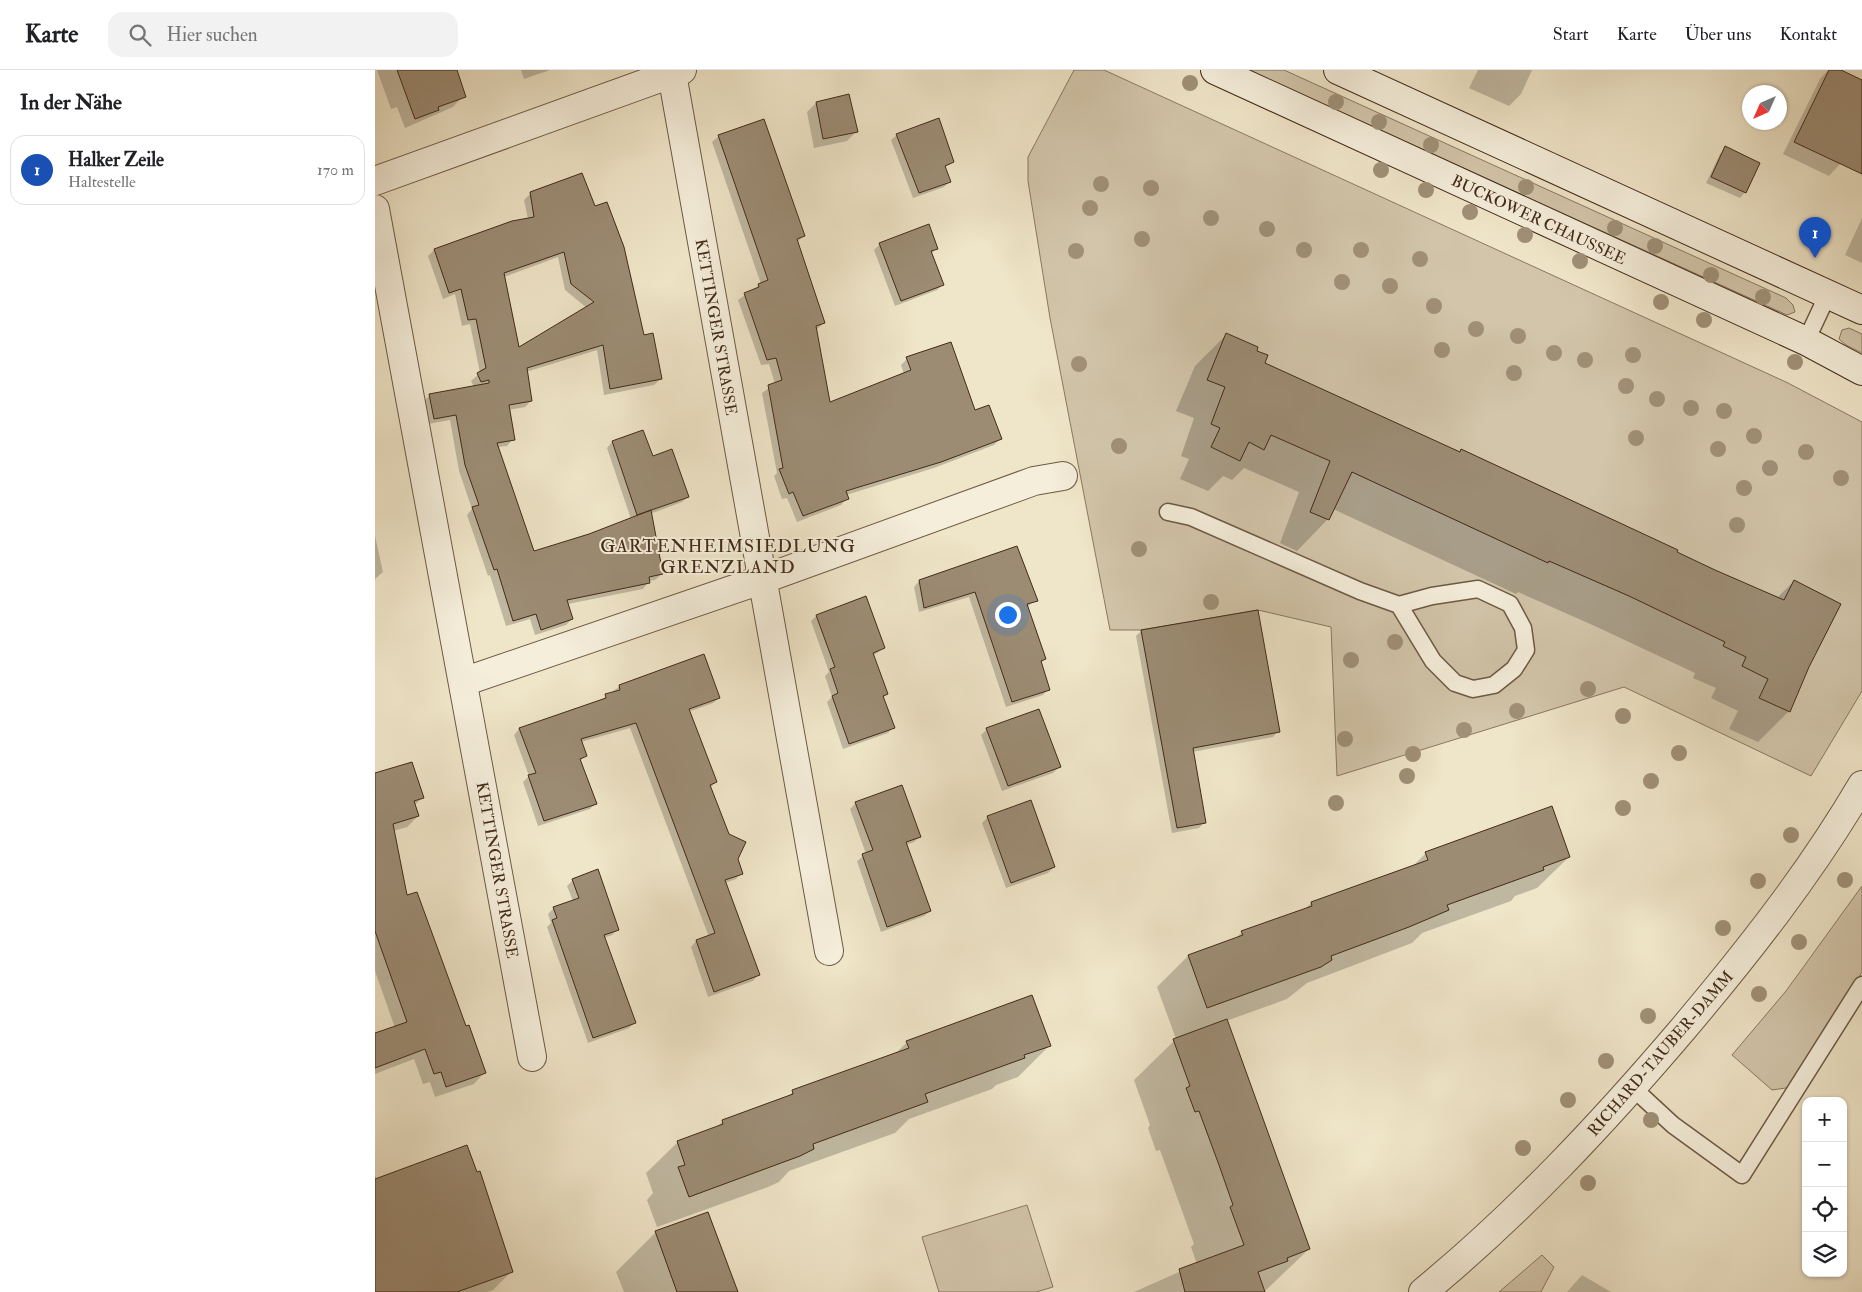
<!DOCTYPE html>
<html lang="de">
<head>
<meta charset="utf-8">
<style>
  :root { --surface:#fff; --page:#f2f2f2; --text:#202124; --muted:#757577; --line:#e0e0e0; --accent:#0b8043 }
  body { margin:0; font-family:"IM FELL Double Pica",serif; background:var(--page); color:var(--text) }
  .controls { position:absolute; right:15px; bottom:15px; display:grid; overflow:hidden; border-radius:10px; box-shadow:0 1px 4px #0004 }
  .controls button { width:45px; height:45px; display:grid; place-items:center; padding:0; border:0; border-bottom:1px solid var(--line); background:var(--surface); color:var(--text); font:25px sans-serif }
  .compass { position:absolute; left:1367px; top:15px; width:45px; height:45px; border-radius:50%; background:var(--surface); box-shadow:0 1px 4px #0004; rotate:225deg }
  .you { position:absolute; left:632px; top:544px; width:18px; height:18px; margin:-12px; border:4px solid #fff; border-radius:50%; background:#1a73e8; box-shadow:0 0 0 8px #1a73e833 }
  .badge { display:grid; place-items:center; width:32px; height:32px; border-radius:50%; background:var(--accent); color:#fff; font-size:16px; font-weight:700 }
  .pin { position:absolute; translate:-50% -41px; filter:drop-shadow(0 1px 2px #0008) }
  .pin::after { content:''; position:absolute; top:26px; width:18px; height:15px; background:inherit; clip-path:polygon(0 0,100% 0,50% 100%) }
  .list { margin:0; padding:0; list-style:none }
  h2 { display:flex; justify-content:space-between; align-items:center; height:65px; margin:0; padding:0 20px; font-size:21px }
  h2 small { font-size:16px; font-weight:400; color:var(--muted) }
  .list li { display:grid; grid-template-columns:32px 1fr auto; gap:15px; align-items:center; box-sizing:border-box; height:70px; margin:0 10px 10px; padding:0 10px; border:1px solid var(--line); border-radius:15px }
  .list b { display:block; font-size:19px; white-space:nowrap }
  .list p { margin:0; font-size:16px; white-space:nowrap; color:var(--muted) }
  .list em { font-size:16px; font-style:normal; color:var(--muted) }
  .icon { flex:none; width:28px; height:28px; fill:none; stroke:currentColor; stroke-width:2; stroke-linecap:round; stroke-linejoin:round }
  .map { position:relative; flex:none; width:1487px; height:1222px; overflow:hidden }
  header { display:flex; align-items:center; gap:30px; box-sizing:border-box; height:70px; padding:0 25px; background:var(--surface); border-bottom:1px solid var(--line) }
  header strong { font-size:24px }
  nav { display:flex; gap:28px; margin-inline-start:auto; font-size:18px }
  .search { width:350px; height:45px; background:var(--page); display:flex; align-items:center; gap:12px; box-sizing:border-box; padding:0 18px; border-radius:15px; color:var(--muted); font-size:19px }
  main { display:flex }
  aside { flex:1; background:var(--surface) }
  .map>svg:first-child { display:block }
</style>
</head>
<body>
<header>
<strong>Karte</strong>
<div class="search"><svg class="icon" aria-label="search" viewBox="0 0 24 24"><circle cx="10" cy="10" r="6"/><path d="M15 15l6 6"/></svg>Hier suchen</div>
<nav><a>Start</a><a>Karte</a><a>Über uns</a><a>Kontakt</a></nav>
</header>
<main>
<aside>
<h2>In der Nähe<small></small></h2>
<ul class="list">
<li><span class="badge" style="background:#1a4fb4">1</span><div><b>Halker Zeile</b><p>Haltestelle</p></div><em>170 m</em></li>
</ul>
</aside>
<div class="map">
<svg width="1487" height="1222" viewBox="0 0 1487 1222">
  <rect width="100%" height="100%" fill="#efe5c8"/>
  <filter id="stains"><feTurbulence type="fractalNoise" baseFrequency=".004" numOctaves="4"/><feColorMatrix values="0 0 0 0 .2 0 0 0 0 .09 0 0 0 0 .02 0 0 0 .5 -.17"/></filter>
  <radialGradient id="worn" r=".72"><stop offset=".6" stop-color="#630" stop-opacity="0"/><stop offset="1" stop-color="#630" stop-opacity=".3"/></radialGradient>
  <path fill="#d2c5aa" stroke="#8a7861" d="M 699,0 L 729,0 L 1413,313 L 1487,352 L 1487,621 L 1436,706 L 1249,617 L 962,706 L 956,557 L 883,540 L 766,560 L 735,560 L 675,248 L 653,111 L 653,87 Z
    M 872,0 L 909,0 L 1411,228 L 1418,235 L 1420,242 L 1412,245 Z
    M 1474,258 L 1487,264 L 1487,283 L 1471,275 L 1464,269 L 1467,260 Z
    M 1487,816 L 1487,902 L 1418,1017 L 1397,1020 L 1357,985 L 1411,921 Z
    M 652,1135 L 678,1217 L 661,1222 L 564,1222 L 547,1167 Z
    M 1167,1185 L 1179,1197 L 1166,1222 L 1124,1222 Z"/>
  <path fill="#0003" fill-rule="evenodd" d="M 2,0 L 77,0 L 87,27 L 78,37 L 30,58 L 22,37 L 16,39 Z
    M 146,0 L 175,0 L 149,9 Z
    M 1103,0 L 1157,0 L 1146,24 L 1134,36 L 1094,18 Z
    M 1453,0 L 1463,0 L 1487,24 L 1487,49 L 1465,94 L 1454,106 L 1408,84 L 1445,9 Z
    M 441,33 L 481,62 L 472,71 L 439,78 L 432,42 Z
    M 522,65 L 578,92 L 569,98 L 575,111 L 569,117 L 538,128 L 516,70 Z
    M 344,66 L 429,166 L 422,172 L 449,253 L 441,260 L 454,333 L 529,304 L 526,295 L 532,289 L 599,342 L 625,369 L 619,375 L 559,398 L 471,425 L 472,428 L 466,435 L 422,452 L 412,428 L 407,429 L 399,406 L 402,403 L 387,323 L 400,314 L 394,294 L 386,295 L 363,230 L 386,214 L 337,72 Z
    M 1351,78 L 1370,122 L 1365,128 L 1331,113 L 1345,84 Z
    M 156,123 L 268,267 L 286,309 L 279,315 L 229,325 L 222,280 L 151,302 L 156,331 L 150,337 L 133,340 L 138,369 L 132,376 L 122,377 L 158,482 L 214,466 L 256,449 L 232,378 L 237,372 L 267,361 L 277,388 L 313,427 L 307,432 L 275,444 L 287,504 L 280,510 L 274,511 L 268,519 L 193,534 L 197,549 L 191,555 L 160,565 L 155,549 L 131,556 L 115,505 L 113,506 L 92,445 L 97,439 L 84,401 L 75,350 L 53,354 L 49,331 L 55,325 L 99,317 L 96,311 L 105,303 L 95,254 L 87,256 L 80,224 L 68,229 L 53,186 L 59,180 L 153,149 L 149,130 ZM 183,187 L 190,220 L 212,238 L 144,279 L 129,207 Z
    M 1487,148 L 1487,193 L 1470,185 Z
    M 505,174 L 562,178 L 556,184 L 567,215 L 562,220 L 520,236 L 499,180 Z
    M 851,265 L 880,281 L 888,294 L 1402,528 L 1419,511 L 1433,597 L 1414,641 L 1383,672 L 1354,659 L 1363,641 L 1336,628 L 1341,618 L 1318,608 L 1320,603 L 1222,557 L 1143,522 L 1141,524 L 958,439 L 953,449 L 922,481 L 905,473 L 924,422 L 869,398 L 857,410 L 848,406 L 833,421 L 805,409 L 814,389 L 806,386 L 819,348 L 801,341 L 820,296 Z
    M 0,466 L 8,502 L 0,509 Z
    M 544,511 L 661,530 L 652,537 L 670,589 L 665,594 L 673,619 L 668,625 L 631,637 L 594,527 L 544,542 L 539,517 Z
    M 441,546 L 509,578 L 498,586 L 512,624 L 508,628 L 518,657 L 513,663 L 468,679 L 452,632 L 457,627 L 450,606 L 454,602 L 436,551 Z
    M 766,561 L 903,661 L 898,667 L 817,682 L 830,752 L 824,758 L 797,763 L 761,566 Z
    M 245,616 L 344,628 L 338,633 L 313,642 L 341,712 L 335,718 L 366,803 L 361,809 L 350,813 L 383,905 L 378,911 L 333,927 L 316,877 L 321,871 L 334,867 L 255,658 L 206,672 L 211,685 L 204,692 L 221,733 L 215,739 L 163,756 L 148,712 L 154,706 L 139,665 L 144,659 L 225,631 Z
    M 612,659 L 684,697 L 678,703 L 627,721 L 606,665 Z
    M 0,705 L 48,727 L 39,736 L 43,746 L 32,757 L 18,761 L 31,827 L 109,1003 L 99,1014 L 60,1027 L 55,1012 L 48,1014 L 39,989 L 0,1004 L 0,965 L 20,958 L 0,901 Z
    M 481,733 L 545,766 L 539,772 L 531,775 L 555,841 L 549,846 L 506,862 L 482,791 L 491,784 L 475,739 Z
    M 613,747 L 679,797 L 673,803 L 631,818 L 607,753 Z
    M 1051,783 L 1194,787 L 1162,818 L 1140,826 L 1136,831 L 1047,863 L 1037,873 L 932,913 L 912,929 L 851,951 L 934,1179 L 889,1222 L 759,1222 L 822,1194 L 816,1177 L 819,1174 L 785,1080 L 781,1081 L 773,1058 L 775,1055 L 759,1010 L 801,969 L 782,917 L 813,886 L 860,869 L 867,862 L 929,840 L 936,833 L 1038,796 Z
    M 198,810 L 243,859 L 237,865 L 229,868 L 260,952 L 254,958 L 213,973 L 172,857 L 176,853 L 173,844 L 179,838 L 198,831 L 192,816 Z
    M 532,972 L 674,976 L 643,1007 L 621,1015 L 617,1019 L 534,1049 L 520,1063 L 414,1101 L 404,1112 L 393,1117 L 282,1157 L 272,1130 L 278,1123 L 271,1103 L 303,1072 L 341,1058 L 348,1051 L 411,1028 L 418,1022 L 519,985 Z
    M 0,1105 L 2,1110 L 137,1201 L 118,1220 L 112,1222 L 0,1222 Z
    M 281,1162 L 361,1222 L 249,1222 L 241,1202 Z
    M 1207,1205 L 1236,1222 L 1192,1222 Z"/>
  <path fill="#9c8c74" stroke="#422b18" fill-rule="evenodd" d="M 22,0 L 82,0 L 91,27 L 63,37 L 64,40 L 40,49 Z
    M 1454,0 L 1466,0 L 1487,10 L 1487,104 L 1419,72 Z
    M 474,24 L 483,62 L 448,69 L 441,32 Z
    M 564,48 L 579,92 L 570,96 L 576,112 L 544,123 L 521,64 Z
    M 389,49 L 430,166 L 422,169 L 450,253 L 441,256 L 455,332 L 536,300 L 531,287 L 576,272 L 600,340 L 614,335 L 627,369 L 566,392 L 471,421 L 474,429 L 428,446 L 418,422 L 414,424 L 404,399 L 408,398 L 393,315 L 407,310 L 401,288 L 392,290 L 369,223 L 384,217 L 383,214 L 393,210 L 343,65 Z
    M 1350,76 L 1385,93 L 1371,123 L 1336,107 Z
    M 207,103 L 220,136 L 232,132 L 249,177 L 269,265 L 278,263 L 287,309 L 235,319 L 228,275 L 152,298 L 157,331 L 134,335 L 140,370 L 122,373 L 159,481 L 214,464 L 276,440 L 288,504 L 274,507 L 275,513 L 192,530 L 198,549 L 166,560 L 161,544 L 138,551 L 122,499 L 119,500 L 97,437 L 104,435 L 90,395 L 81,345 L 59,349 L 54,324 L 114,313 L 114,310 L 106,312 L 102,303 L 111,298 L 101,249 L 93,250 L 86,219 L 74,223 L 59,179 L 137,151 L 159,147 L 155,122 ZM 189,182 L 196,214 L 219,232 L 144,277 L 129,203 Z
    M 554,154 L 563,179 L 556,181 L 569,215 L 526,231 L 504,173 Z
    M 851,263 L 883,277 L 882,281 L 893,285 L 890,293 L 1085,382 L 1086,379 L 1303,480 L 1302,482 L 1340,500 L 1409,530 L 1419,510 L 1466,534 L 1434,597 L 1415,642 L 1384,628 L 1393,609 L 1367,596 L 1371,587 L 1348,576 L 1350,572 L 1254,526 L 1174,491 L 1173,493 L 977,402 L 954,450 L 935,442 L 955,391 L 896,365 L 889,380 L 874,372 L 865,391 L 836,377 L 845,358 L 836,354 L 850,317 L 832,310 Z
    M 268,360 L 278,386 L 297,379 L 314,427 L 262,445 L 237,371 Z
    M 642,476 L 663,531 L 652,534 L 671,589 L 666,591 L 675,620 L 637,632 L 600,522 L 549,538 L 544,510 Z
    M 491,526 L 510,578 L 498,583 L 513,624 L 508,626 L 520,658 L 474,674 L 457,626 L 463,623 L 455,599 L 460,597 L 441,545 Z
    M 883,540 L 905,662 L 818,678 L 831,753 L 802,758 L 766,560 Z
    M 329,584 L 345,628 L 314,639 L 342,712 L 335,715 L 354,764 L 371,772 L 363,789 L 368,804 L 350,810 L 385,905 L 339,922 L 321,870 L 340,863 L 261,653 L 206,669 L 212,686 L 205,689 L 222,734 L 169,751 L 153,705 L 161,703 L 144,658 L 231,628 L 230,624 L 245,620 L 244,615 Z
    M 664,639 L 686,697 L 633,716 L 611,658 Z
    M 37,692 L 49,728 L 39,731 L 44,746 L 18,754 L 32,825 L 42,822 L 91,956 L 94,955 L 111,1003 L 71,1017 L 66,1002 L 59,1004 L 50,979 L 0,998 L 0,963 L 32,952 L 0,861 L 0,703 Z
    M 527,715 L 546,767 L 531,772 L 556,841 L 512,857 L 487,784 L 498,780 L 480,732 Z
    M 656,730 L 680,797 L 636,813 L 612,746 Z
    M 1177,736 L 1195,787 L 1168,797 L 1169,800 L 1072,835 L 1074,840 L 1034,857 L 956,886 L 957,890 L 946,897 L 832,938 L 813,885 L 868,865 L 866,861 L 937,836 L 936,832 L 1053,790 L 1050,782 Z
    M 223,799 L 244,860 L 229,865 L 261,953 L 218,968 L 177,850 L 182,848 L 178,837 L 204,828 L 197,809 Z
    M 657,925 L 676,976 L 649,985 L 650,988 L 550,1024 L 553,1032 L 438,1074 L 439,1079 L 425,1086 L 314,1127 L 303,1097 L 310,1095 L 302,1071 L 348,1054 L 347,1050 L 418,1024 L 417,1020 L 534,978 L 531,971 Z
    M 852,949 L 935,1179 L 912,1188 L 913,1191 L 883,1202 L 890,1222 L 810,1222 L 804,1199 L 869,1175 L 855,1137 L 858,1135 L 844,1095 L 824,1041 L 820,1042 L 811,1018 L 815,1016 L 798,969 Z
    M 92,1075 L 102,1102 L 105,1101 L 138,1202 L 82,1222 L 0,1222 L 0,1109 Z
    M 333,1142 L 363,1222 L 302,1222 L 280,1161 Z"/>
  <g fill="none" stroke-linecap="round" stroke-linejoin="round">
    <g stroke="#6d5a44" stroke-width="19">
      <path id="service" d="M 1431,271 L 1453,224
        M 793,442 L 816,447 L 985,521 L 1024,535 L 1058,591 L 1080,613 L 1098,619 L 1119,615 L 1139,599 L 1151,580 L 1148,558 L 1135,534 L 1103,519 L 1057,526 L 1024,535
        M 1258,1018 L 1298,1055 L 1367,1105 L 1487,915"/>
    </g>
    <g stroke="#6d5a44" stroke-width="30">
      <path id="minor" d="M 297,4 L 454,881
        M 0,111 L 307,0
        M 0,139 L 157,987
        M 88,612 L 386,510 L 659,411 L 688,406"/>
    </g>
    <g stroke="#6d5a44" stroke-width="30">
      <path id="tertiary" d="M 1048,1222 C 1144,1143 1228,1053 1308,959 C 1373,882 1436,802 1487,715"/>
    </g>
    <g stroke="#422b18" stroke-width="30">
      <path id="secondary" d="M 840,0 L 1431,271 L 1487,301
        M 963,0 L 1487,240"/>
    </g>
    <use href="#service" stroke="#f5eedb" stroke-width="16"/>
    <use href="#minor" stroke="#f5eedb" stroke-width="28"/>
    <use href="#tertiary" stroke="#f5eedb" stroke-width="28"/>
    <use href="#secondary" stroke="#f5eedb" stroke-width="28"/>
  </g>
  <g fill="#a09077">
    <circle cx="815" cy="13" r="8"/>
    <circle cx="961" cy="32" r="8"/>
    <circle cx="1004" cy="52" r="8"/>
    <circle cx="1056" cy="75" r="8"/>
    <circle cx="1006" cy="100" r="8"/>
    <circle cx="726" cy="114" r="8"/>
    <circle cx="1151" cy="117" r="8"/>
    <circle cx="776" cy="118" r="8"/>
    <circle cx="1051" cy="120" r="8"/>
    <circle cx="715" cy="138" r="8"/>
    <circle cx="1095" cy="142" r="8"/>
    <circle cx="836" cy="148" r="8"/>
    <circle cx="1240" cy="158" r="8"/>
    <circle cx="892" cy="159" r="8"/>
    <circle cx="1150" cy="165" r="8"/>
    <circle cx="767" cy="169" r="8"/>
    <circle cx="1280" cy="176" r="8"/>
    <circle cx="929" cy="180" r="8"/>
    <circle cx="986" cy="180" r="8"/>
    <circle cx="701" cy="181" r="8"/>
    <circle cx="1045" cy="189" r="8"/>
    <circle cx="1205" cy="191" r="8"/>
    <circle cx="1336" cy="205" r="8"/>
    <circle cx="967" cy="212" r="8"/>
    <circle cx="1015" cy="216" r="8"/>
    <circle cx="1388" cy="227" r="8"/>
    <circle cx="1286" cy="232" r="8"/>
    <circle cx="1059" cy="236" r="8"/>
    <circle cx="1329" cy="250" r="8"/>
    <circle cx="1101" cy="259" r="8"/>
    <circle cx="1143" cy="266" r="8"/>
    <circle cx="1067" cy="280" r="8"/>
    <circle cx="1179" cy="283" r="8"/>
    <circle cx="1258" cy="285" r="8"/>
    <circle cx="1210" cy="290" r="8"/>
    <circle cx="1420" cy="292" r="8"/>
    <circle cx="704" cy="294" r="8"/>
    <circle cx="1139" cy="303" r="8"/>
    <circle cx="1251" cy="316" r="8"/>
    <circle cx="1282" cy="329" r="8"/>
    <circle cx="1316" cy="338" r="8"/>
    <circle cx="1349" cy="341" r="8"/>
    <circle cx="1379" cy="366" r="8"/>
    <circle cx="1261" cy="368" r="8"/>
    <circle cx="744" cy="376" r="8"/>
    <circle cx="1343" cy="379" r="8"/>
    <circle cx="1431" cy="382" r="8"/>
    <circle cx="1395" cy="398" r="8"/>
    <circle cx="1466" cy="408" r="8"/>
    <circle cx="1369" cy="418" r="8"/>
    <circle cx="1362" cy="455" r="8"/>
    <circle cx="764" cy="479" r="8"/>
    <circle cx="836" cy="532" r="8"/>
    <circle cx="1020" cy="572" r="8"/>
    <circle cx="976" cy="590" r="8"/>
    <circle cx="1213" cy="619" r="8"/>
    <circle cx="1142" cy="641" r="8"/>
    <circle cx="1248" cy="646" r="8"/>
    <circle cx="1089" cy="660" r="8"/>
    <circle cx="970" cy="669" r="8"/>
    <circle cx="1304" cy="683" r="8"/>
    <circle cx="1038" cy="684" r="8"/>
    <circle cx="1032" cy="706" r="8"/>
    <circle cx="1276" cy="711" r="8"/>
    <circle cx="961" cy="733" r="8"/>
    <circle cx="1248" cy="738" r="8"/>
    <circle cx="1416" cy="765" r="8"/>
    <circle cx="1470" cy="810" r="8"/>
    <circle cx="1383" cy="811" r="8"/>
    <circle cx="1348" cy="858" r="8"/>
    <circle cx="1424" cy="872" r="8"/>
    <circle cx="1384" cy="924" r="8"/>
    <circle cx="1273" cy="946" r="8"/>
    <circle cx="1231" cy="991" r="8"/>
    <circle cx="1193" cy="1030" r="8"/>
    <circle cx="1276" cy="1050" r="8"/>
    <circle cx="1148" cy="1078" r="8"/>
    <circle cx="1213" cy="1113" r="8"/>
  </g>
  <g text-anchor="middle" stroke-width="4" stroke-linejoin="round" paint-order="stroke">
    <g font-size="16" fill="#422b18" stroke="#f5eedb">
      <text transform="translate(1164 149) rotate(25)" y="6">BUCKOWER CHAUSSEE</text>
      <text transform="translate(342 257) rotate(80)" y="6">KETTINGER STRASSE</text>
      <text transform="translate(123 800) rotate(80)" y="6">KETTINGER STRASSE</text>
      <text transform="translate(1285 983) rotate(-49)" y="6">RICHARD-TAUBER-DAMM</text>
    </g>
    <g font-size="18" letter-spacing="1" fill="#422b18" stroke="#f5eedb">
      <text x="353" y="482">GARTENHEIMSIEDLUNG<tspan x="353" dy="21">GRENZLAND</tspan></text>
    </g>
  </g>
  <rect width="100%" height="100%" filter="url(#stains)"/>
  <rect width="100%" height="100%" fill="url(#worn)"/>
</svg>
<div class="controls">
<button>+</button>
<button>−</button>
<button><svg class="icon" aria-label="locate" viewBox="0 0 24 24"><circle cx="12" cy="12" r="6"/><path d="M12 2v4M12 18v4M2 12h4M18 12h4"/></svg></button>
<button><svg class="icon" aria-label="layers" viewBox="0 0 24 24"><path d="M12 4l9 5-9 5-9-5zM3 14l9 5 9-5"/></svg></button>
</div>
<svg class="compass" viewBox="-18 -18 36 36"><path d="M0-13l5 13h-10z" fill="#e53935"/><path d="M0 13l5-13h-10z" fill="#757577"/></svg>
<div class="you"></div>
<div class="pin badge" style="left:1440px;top:188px;background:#1a4fb4">1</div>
</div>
</main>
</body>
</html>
